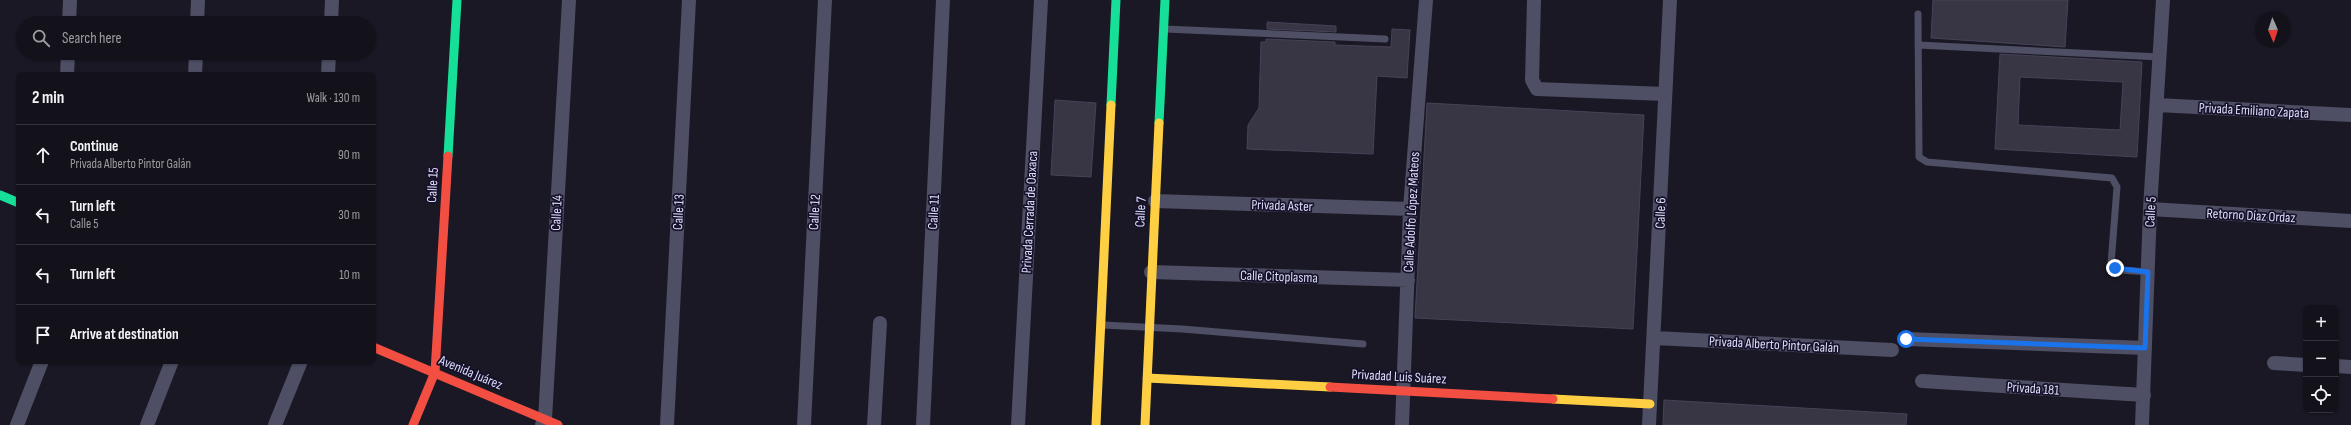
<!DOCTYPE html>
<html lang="en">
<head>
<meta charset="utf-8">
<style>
  :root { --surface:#13121b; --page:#1c1b24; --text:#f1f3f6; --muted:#9d9ea3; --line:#32323a }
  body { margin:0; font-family:"Sofia Sans Condensed",sans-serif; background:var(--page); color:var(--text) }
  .controls { position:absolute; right:12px; bottom:12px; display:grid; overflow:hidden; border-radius:8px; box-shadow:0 1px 3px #0004 }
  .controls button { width:36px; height:36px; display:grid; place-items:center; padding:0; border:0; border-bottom:1px solid var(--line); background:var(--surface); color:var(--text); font:20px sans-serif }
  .compass { position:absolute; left:2255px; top:12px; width:36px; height:36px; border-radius:50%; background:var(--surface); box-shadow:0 1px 3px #0004; rotate:177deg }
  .stop { position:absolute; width:12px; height:12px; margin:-9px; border:3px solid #1a73e8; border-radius:50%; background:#fff }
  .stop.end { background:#1a73e8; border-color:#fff; box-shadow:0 1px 4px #0008 }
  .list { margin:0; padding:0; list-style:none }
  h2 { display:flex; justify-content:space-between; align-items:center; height:52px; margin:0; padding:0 16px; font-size:17px }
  h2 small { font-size:13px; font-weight:400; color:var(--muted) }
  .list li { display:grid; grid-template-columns:26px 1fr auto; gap:12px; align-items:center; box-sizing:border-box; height:60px; padding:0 16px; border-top:1px solid var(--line) }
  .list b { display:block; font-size:15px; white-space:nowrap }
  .list p { margin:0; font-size:13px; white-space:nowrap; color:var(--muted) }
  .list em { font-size:13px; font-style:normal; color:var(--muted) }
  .icon { flex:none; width:22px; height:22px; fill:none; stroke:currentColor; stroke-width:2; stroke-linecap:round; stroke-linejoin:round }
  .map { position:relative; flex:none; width:2351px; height:425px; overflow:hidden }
  .search { position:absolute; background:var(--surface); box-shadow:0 1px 3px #0004; left:16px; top:16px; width:360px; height:44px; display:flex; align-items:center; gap:10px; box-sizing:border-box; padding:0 14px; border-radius:22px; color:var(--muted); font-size:15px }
  .panel { position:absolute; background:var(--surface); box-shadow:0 1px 3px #0004; left:16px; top:72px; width:360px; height:292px; border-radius:8px }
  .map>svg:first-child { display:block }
</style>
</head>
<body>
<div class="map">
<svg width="2351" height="425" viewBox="0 0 2351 425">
  <rect width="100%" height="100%" fill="#191824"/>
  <path fill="#383645" stroke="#464357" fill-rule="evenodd" d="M 1933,0 L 2068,0 L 2065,47 L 1931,38 Z
    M 1267,22 L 1336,26 L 1336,32 L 1267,29 Z
    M 1392,29 L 1410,30 L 1407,78 L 1377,76 L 1373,154 L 1247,149 L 1248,125 L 1259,108 L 1261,42 L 1266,42 L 1266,39 L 1335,42 L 1335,45 L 1391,47 Z
    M 2000,54 L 2142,62 L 2137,157 L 1995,149 ZM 2020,77 L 2123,82 L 2120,130 L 2018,125 Z
    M 1055,100 L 1096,103 L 1091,177 L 1051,175 Z
    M 1427,103 L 1644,115 L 1633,329 L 1415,318 Z
    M 1664,400 L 1907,414 L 1906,425 L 1663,425 Z"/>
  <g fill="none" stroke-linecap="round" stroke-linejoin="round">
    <path stroke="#4e4e64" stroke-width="7" d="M 1918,14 L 1919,157 L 1927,162 L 2112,178 L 2117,187 L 2111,264 L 2120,270 L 2148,272
      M 1165,29 L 1385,39
      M 1918,45 L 2160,57
      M 1103,325 L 1182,329 L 1363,344"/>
    <path stroke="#4e4e64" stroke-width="14" d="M 1534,0 L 1532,80 L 1537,89 L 1665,94
      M 69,23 L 70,0
      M 197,23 L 198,0
      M 331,23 L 332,0
      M 67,75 L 68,53
      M 195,75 L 196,53
      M 328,75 L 329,53
      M 2157,105 L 2351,115
      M 1155,201 L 1410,209
      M 2150,209 L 2351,221
      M 1151,272 L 1408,280
      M 1655,338 L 1892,350
      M 1907,339 L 2145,348
      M 2274,363 L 2306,365
      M 2336,366 L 2351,367
      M 1922,381 L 2144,395
      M 17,425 L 42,361
      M 147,425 L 172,361
      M 275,425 L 301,361
      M 542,425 L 545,419 L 569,0
      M 667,425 L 689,0
      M 804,425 L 825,0
      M 874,425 L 880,323
      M 923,425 L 943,0
      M 1018,425 L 1041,0
      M 1402,425 L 1410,209 L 1426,0
      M 1649,425 L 1670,0
      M 2142,425 L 2150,209 L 2163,0"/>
    <path stroke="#16e098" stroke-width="9" d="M 1111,105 L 1116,0
      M 1159,123 L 1165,0
      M 448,156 L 457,0
      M 0,195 L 19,203"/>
    <path stroke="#ffcf43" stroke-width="9" d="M 1147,378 L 1330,387
      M 1553,399 L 1650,404
      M 1096,425 L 1111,105
      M 1145,425 L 1159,123"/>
    <path stroke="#f24e42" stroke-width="9" d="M 373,347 L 558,425
      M 1330,387 L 1553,399
      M 413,425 L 435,372 L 448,156"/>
  </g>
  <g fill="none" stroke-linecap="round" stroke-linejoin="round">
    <path stroke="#1a73e8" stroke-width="5" d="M 1906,339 L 2145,348 L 2148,272 L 2115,268"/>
  </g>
  <g text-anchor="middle" stroke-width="3.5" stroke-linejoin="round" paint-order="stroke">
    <g font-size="14" fill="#dfddfd" stroke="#15122a">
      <text transform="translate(2254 110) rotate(3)" y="5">Privada Emiliano Zapata</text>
      <text transform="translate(432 185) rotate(-87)" y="5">Calle 15</text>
      <text transform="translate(1282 205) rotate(2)" y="5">Privada Aster</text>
      <text transform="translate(678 212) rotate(-87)" y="5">Calle 13</text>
      <text transform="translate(814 212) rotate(-87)" y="5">Calle 12</text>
      <text transform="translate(933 212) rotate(-87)" y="5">Calle 11</text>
      <text transform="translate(1029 212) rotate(-87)" y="5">Privada Cerrada de Oaxaca</text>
      <text transform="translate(1140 212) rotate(-87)" y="5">Calle 7</text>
      <text transform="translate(1411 212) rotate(-87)" y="5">Calle Adolfo López Mateos</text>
      <text transform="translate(2150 212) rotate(-87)" y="5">Calle 5</text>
      <text transform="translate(556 213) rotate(-87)" y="5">Calle 14</text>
      <text transform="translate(1660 213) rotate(-88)" y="5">Calle 6</text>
      <text transform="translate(2251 215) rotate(3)" y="5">Retorno Díaz Ordaz</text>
      <text transform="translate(1279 276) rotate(2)" y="5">Calle Citoplasma</text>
      <text transform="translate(1774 344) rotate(3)" y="5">Privada Alberto Pintor Galán</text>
      <text transform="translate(471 372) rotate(23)" y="5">Avenida Juárez</text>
      <text transform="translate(1399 376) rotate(3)" y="5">Privadad Luis Suárez</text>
      <text transform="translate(2033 388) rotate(4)" y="5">Privada 181</text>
    </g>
  </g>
</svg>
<div class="controls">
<button>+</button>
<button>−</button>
<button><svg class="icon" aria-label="locate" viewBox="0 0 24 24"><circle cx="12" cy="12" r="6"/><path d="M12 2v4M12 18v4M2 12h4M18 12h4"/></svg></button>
</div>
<svg class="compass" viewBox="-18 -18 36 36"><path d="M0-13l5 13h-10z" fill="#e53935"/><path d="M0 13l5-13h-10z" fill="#9d9ea3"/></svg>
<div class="stop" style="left:1906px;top:339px"></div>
<div class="stop end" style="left:2115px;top:268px"></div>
<div class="search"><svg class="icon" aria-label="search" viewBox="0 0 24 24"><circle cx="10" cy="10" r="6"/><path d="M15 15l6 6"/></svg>Search here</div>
<section class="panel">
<h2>2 min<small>Walk · 130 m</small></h2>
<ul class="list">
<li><svg class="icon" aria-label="ahead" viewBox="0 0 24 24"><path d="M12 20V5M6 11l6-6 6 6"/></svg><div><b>Continue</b><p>Privada Alberto Pintor Galán</p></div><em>90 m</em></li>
<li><svg class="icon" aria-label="left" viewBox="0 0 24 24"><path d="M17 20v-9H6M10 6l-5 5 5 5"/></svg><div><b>Turn left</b><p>Calle 5</p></div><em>30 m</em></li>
<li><svg class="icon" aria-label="left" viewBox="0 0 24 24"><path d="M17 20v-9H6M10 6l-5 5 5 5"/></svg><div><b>Turn left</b></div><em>10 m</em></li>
<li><svg class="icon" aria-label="arrive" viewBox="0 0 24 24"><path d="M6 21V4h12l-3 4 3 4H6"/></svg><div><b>Arrive at destination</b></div></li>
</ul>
</section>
</div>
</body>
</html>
